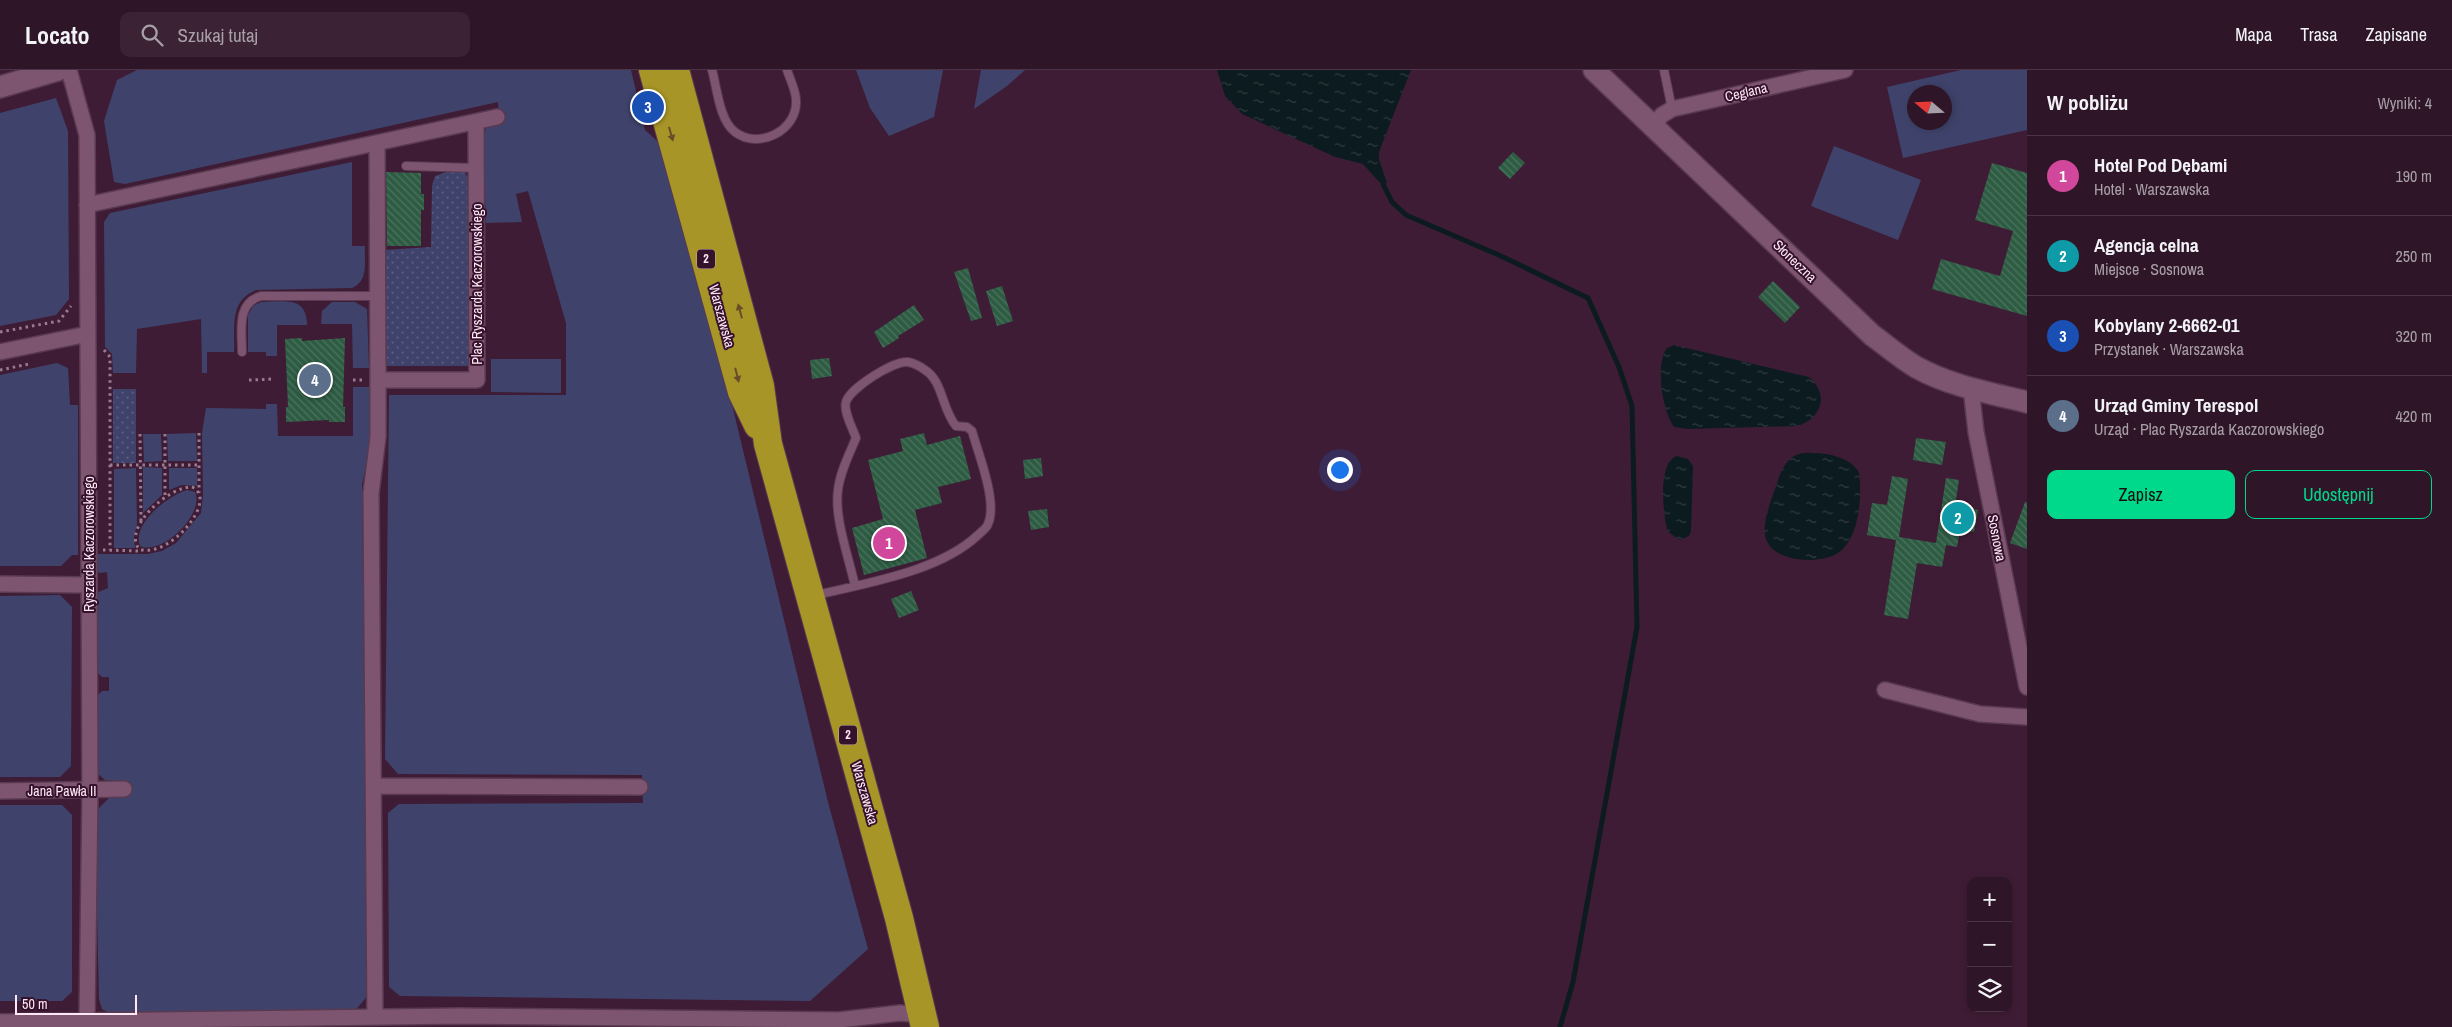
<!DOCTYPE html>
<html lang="pl">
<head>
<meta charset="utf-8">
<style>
  :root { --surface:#2f1528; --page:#3b2234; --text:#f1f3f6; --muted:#a79fa8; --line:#4a3445; --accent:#00d98c }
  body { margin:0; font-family:"Archivo Narrow",sans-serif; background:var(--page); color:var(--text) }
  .controls { position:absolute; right:15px; bottom:15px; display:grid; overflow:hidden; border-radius:10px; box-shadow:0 2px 8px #0003 }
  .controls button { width:45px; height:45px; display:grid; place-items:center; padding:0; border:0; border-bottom:1px solid var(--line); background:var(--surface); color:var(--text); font:25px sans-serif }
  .compass { position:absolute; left:1907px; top:15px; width:45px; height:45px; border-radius:50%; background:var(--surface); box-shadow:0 2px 8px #0003; rotate:289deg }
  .scale { position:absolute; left:15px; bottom:12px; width:122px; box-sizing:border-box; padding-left:5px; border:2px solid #ffe7f6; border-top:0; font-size:14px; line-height:18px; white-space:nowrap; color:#ffe7f6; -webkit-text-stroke:4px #34122b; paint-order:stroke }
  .you { position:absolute; left:1339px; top:399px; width:18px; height:18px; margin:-12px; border:4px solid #fff; border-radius:50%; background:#1a73e8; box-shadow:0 0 0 8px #1a73e833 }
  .badge { display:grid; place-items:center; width:32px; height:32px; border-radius:50%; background:var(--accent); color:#fff; font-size:16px; font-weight:700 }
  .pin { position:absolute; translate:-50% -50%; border:2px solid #fff; box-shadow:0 1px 5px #0006 }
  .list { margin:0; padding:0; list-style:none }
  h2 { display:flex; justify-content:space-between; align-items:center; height:65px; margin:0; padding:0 20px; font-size:21px }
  h2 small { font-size:16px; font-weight:400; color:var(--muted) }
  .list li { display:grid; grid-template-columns:32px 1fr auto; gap:15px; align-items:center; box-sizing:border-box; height:80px; padding:0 20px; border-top:1px solid var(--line) }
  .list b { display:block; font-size:19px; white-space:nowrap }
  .list p { margin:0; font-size:16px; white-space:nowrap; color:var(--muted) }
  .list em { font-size:16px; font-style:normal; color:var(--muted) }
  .actions { display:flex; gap:10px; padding:15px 20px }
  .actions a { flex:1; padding:11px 0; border:1px solid var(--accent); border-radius:10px; text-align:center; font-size:18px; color:var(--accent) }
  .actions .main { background:var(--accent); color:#111 }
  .icon { flex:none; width:28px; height:28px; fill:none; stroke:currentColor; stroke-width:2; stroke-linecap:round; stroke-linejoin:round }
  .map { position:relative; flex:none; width:2027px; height:957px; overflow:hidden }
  header { display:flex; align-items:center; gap:30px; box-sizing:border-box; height:70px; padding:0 25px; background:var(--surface); border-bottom:1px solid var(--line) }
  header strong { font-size:24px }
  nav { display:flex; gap:28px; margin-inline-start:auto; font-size:18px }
  .search { width:350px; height:45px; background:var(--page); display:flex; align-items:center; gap:12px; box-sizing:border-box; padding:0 18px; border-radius:10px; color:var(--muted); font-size:19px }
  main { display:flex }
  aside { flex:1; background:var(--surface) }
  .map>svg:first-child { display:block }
</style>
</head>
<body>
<header>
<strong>Locato</strong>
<div class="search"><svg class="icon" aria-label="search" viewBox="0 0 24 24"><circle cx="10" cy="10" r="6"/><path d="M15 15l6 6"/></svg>Szukaj tutaj</div>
<nav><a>Mapa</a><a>Trasa</a><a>Zapisane</a></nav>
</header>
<main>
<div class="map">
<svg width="2027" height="957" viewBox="0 0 2027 957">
  <defs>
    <pattern id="garden-dots" width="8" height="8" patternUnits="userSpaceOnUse" patternTransform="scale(1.25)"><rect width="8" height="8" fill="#3f436b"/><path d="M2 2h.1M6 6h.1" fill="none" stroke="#5c5e81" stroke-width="1.8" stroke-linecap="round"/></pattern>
    <pattern id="water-ripples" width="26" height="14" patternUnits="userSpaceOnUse" patternTransform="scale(1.25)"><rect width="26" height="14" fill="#0c1b1f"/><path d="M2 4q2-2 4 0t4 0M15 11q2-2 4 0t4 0" fill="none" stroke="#303c40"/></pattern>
    <pattern id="building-back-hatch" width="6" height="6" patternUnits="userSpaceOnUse" patternTransform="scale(1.25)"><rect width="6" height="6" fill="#2d5c43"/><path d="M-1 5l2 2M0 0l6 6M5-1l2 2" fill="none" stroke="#4c735f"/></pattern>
  </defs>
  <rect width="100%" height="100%" fill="#3f1c35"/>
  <path fill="#3f436b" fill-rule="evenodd" d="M 137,0 L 631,0 L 645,60 L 666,79 L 678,111 L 828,732 L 868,879 L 810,931 L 400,926 L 389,917 L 388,743 L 399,734 L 643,733 L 642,705 L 398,704 L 385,689 L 389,325 L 566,325 L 566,253 L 528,121 L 516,124 L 522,152 L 486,153 L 483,73 L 486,58 L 500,55 L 498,32 L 125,114 L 114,112 L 104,51 L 117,10 Z
    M 856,0 L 943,0 L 934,47 L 889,66 L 870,38 Z
    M 981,0 L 1025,0 L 1007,16 L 974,39 Z
    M 1961,0 L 2027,0 L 2027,60 L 1903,88 L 1887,17 ZM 1914,22 L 1944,22 L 1944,52 L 1914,52 Z
    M 56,28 L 68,61 L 69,229 L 56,245 L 0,256 L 0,43 Z
    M 1834,76 L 1921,110 L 1898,170 L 1811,136 Z
    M 352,92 L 352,176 L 365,176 C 364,192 369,211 352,218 L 256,220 C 229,231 235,257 234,282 L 207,282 L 207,303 L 202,303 L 201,249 L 137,259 L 136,303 L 113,303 L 112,284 L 105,277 L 104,152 L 110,143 Z
    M 261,232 C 283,232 307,225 307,255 L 277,255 L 277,286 L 266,286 L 266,282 L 248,282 L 248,245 L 253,236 Z
    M 332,232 L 355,232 L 367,239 L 369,298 L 353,298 L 352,254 L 321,254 L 322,241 Z
    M 491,289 L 561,289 L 561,323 L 491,322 Z
    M 57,293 L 68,298 L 70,335 L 78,335 L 78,485 L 72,485 L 61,496 L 0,496 L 0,305 Z
    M 353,317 L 369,317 L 369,380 L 362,415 L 368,925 L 355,941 L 112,945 L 102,939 L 99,929 L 95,759 L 99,738 L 109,728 L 127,727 L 127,712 L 105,710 L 96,702 L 98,625 L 102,621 L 109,621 L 109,607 L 102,607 L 96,601 L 96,523 L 108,518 L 107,502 L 100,503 L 95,500 L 96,484 L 148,484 L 162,481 L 176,473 L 201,443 L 203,425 L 202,363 L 206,338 L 266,339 L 266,334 L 277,334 L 278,366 L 353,366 Z
    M 196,363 L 197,391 L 168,391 L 167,364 Z
    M 143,364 L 161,364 L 162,391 L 144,392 Z
    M 143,397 L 162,398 L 162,425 L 143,443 Z
    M 136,398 L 137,454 L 134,466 L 135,478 L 114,478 L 114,399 Z
    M 169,398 L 197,398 L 197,416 L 182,415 L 169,420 Z
    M 187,420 L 195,422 C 205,444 162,486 140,476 C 131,454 169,425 187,420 Z
    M 60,525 L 72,537 L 71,696 L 60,707 L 0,707 L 0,526 Z
    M 0,735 L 62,735 L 72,745 L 72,922 L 62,931 L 0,931 Z"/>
  <path fill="url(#garden-dots)" d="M 449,101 L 465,102 L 468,110 L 470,296 L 387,296 L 384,180 L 431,177 L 432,116 L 435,106 Z
    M 113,319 L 136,319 L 136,393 L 113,393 Z"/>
  <path fill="url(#water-ripples)" d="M 1217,0 L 1411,0 L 1379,82 L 1379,89 L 1387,113 L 1379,112 L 1363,94 L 1335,87 L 1242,44 L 1225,26 Z
    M 1674,275 L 1809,307 C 1830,325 1821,348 1798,356 L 1687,359 L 1674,357 C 1662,340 1655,294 1667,278 Z
    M 1803,383 C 1822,382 1848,385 1859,402 C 1862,425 1860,461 1843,479 C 1827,496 1774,494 1766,469 C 1761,454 1771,431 1776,416 C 1781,401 1786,386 1803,383 Z
    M 1677,386 L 1688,389 L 1693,396 L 1691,461 L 1689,466 L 1680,470 L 1668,462 C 1663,446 1657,392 1677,386 Z"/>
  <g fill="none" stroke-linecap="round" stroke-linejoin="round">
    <path stroke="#0c1b1f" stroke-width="5" d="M 1383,114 L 1392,132 L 1406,145 L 1501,186 L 1588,228 L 1619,297 L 1632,336 L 1637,557 L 1573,912 L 1560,957"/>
  </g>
  <path fill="url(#building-back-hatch)" d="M 1513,82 L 1525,93 L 1510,109 L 1498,98 Z
    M 1992,93 L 2027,103 L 2027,246 L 1932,219 L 1941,189 L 2000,206 L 2013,161 L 1975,150 Z
    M 386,102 L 421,103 L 421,124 L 424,124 L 424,140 L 421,140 L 421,176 L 387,176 Z
    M 968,198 L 982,248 L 971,251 L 954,202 Z
    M 1773,211 L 1800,237 L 1785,253 L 1758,227 Z
    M 1002,216 L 1013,251 L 997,256 L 986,221 Z
    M 914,235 L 924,250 L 898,266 L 899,268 L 883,278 L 874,262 Z
    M 302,268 L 302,271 L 345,268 L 343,337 L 345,337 L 345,352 L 329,352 L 329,350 L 286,352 L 286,337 L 288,337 L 285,269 Z
    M 829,288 L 832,306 L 812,309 L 810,290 Z
    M 924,363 L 927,375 L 960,366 L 971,409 L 938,417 L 942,433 L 915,440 L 927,488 L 864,505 L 852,458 L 883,449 L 868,390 L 903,381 L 900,369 Z
    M 1916,368 L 1946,372 L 1942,395 L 1913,390 Z
    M 1041,388 L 1043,406 L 1025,409 L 1023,390 Z
    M 1892,406 L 1908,409 L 1899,467 L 1936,473 L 1946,408 L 1959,410 L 1955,436 L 1978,440 L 1974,462 L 1960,460 L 1957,477 L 1946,475 L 1942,497 L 1917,493 L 1908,549 L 1884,545 L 1896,470 L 1867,465 L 1872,433 L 1887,435 Z
    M 2025,432 L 2027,432 L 2027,479 L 2010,473 Z
    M 1047,439 L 1049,457 L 1031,460 L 1028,441 Z
    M 911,521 L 919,540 L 899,548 L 891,529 Z"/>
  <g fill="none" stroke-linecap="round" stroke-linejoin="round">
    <g stroke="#593a50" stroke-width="10">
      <path id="lane" d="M 712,0 C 717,17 719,50 735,62 C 758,80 798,61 796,30 C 796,21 790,9 787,0
        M 1664,0 L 1672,39
        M 406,96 L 476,98
        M 242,282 C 242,261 236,233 261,226 L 377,226
        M 813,526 C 865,513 939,502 978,465 C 981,462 987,458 988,454 C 998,432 978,383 972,361 L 967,357 L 956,356 C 942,340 943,311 925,300 C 921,297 913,293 908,292 C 894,290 849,319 846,332 C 843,341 853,359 856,368 C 849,385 840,402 838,420 C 834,448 849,488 855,516"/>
    </g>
    <g stroke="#593a50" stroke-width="18">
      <path id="street" d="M 69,0 L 87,65 L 90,721 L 87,951
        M 1653,56 L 1662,45 L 1672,39 L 1845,0
        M 377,73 L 378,310 L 477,310 L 476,52
        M 87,135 L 497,47
        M 0,282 L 88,264
        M 1971,318 L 1976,362 L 2027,617
        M 0,514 L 88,515
        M 1885,620 L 1980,644 L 2027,647
        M 375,716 L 640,717
        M 0,721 L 124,719
        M 375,947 L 371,423 L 378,367 L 378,310
        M 0,952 L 459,946 L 839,950 L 900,943 L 923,945"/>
    </g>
    <g stroke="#593a50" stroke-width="24">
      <path id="secondary" d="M 1594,0 L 1872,265 C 1887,276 1901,288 1916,297 C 1950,316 1990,323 2027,332
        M 0,17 L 58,0"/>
    </g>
    <g stroke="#593a50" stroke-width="30">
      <path id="highway" d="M 653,0 L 742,322 L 758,355
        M 675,0 L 760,316 L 768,374 L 899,848 L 925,957"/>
    </g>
    <path stroke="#9a7c91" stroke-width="3" stroke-dasharray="2.5 4" stroke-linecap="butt" d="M 0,262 L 59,251 L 71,236
      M 104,280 L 110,287 L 110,480
      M 0,300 L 29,294
      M 249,310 L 274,309
      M 353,310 L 365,310
      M 199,363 L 199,423
      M 140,364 L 141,453
      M 165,364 L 165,427
      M 110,395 L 199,395
      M 192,417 C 220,430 168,490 139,479 C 122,457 170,416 192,417 Z
      M 103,480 L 140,481"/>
    <use href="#lane" stroke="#7e5571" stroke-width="8"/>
    <use href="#street" stroke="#7e5571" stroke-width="15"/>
    <use href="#secondary" stroke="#7e5571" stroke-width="21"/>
    <use href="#highway" stroke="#a89527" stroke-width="28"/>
  </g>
  <defs><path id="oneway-solid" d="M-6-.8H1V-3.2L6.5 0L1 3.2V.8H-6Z" transform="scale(1.25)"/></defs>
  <g fill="#684d29">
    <use href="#oneway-solid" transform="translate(671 64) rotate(74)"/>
    <use href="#oneway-solid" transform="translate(740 241) rotate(-105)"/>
    <use href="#oneway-solid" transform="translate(737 305) rotate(76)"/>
  </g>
  <g text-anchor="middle" stroke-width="4" stroke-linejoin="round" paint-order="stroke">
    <g fill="#34122b" stroke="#c2a7b9" stroke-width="1">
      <rect x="697" y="179.5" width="18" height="19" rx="4"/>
      <rect x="839" y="655.5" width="18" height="19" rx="4"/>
    </g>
    <g font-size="12" font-weight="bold" fill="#ffe7f6">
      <text x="706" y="193">2</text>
      <text x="848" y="669">2</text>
    </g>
    <g font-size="14" fill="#ffe7f6" stroke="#34122b">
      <text transform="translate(1746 22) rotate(-13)" y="5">Ceglana</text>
      <text transform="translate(1795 191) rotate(44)" y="5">Słoneczna</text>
      <text transform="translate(477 214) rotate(-90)" y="5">Plac Ryszarda Kaczorowskiego</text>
      <text transform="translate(722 246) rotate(75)" y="5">Warszawska</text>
      <text transform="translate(1997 468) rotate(79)" y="5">Sosnowa</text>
      <text transform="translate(89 474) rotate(-90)" y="5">Ryszarda Kaczorowskiego</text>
      <text x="62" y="726">Jana Pawła II</text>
      <text transform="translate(865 723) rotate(74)" y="5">Warszawska</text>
    </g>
  </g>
</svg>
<div class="controls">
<button>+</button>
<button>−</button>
<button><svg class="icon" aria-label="layers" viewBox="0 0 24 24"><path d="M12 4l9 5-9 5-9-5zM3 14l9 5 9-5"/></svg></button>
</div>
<svg class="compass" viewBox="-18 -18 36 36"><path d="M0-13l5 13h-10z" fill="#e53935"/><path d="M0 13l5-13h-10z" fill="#a79fa8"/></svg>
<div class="scale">50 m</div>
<div class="you"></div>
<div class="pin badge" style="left:889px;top:473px;background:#d1479c">1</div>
<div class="pin badge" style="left:1958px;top:448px;background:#0f9aa8">2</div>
<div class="pin badge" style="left:648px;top:37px;background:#1a4fb4">3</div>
<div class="pin badge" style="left:315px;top:310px;background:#5c6f8a">4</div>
</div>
<aside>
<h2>W pobliżu<small>Wyniki: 4</small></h2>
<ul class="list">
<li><span class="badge" style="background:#d1479c">1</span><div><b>Hotel Pod Dębami</b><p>Hotel · Warszawska</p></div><em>190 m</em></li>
<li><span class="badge" style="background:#0f9aa8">2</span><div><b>Agencja celna</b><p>Miejsce · Sosnowa</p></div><em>250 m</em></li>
<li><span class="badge" style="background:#1a4fb4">3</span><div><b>Kobylany 2-6662-01</b><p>Przystanek · Warszawska</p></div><em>320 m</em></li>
<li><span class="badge" style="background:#5c6f8a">4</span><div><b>Urząd Gminy Terespol</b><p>Urząd · Plac Ryszarda Kaczorowskiego</p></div><em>420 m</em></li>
</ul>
<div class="actions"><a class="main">Zapisz</a><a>Udostępnij</a></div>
</aside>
</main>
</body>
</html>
